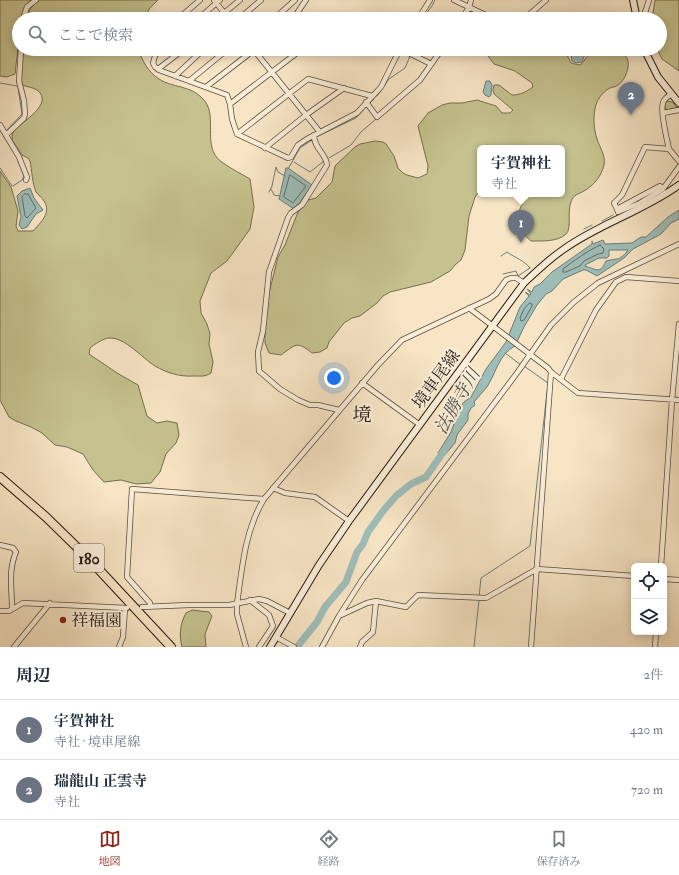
<!DOCTYPE html>
<html lang="ja">
<head>
<meta charset="utf-8">
<style>
  :root { --surface:#fff; --page:#f6f6f7; --text:#1f2937; --muted:#747a83; --line:#e0e1e3; --accent:#8f2418 }
  body { margin:0; font-family:"IM FELL Double Pica","Noto Serif JP",serif; background:var(--page); color:var(--text) }
  .controls { position:absolute; right:12px; bottom:12px; display:grid; overflow:hidden; border-radius:6px; box-shadow:0 2px 10px #0003 }
  .controls button { width:36px; height:36px; display:grid; place-items:center; padding:0; border:0; border-bottom:1px solid var(--line); background:var(--surface); color:var(--text); font:20px sans-serif }
  .you { position:absolute; left:334px; top:378px; width:14px; height:14px; margin:-10px; border:3px solid #fff; border-radius:50%; background:#1a73e8; box-shadow:0 0 0 6px #1a73e833 }
  .badge { display:grid; place-items:center; width:26px; height:26px; border-radius:50%; background:var(--accent); color:#fff; font-size:13px; font-weight:700 }
  .pin { position:absolute; translate:-50% -33px; filter:drop-shadow(0 1px 2px #0008) }
  .pin::after { content:''; position:absolute; top:21px; width:14px; height:12px; background:inherit; clip-path:polygon(0 0,100% 0,50% 100%) }
  .popup { position:absolute; left:477px; top:145px; width:88px; height:52px; box-sizing:border-box; display:grid; place-content:center; border-radius:6px; background:var(--surface); filter:drop-shadow(0 1px 3px #0005); font-size:13px; white-space:nowrap; color:var(--muted) }
  .popup b { font-size:15px; color:var(--text) }
  .popup::after { content:''; position:absolute; left:50%; top:100%; margin-left:-8px; border:8px solid transparent; border-top-color:var(--surface) }
  .list { margin:0; padding:0; list-style:none }
  h2 { display:flex; justify-content:space-between; align-items:center; height:52px; margin:0; padding:0 16px; font-size:17px }
  h2 small { font-size:13px; font-weight:400; color:var(--muted) }
  .list li { display:grid; grid-template-columns:26px 1fr auto; gap:12px; align-items:center; box-sizing:border-box; height:60px; padding:0 16px; border-top:1px solid var(--line) }
  .list b { display:block; font-size:15px; white-space:nowrap }
  .list p { margin:0; font-size:13px; white-space:nowrap; color:var(--muted) }
  .list em { font-size:13px; font-style:normal; color:var(--muted) }
  .icon { flex:none; width:22px; height:22px; fill:none; stroke:currentColor; stroke-width:2; stroke-linecap:round; stroke-linejoin:round }
  .map { position:relative; flex:none; width:679px; height:647px; overflow:hidden }
  .search { position:absolute; background:var(--surface); box-shadow:0 2px 10px #0003; left:12px; right:12px; top:12px; height:44px; display:flex; align-items:center; gap:10px; box-sizing:border-box; padding:0 14px; border-radius:22px; color:var(--muted); font-size:15px }
  .sheet { height:172px; background:var(--surface) }
  nav { display:flex; justify-content:space-around; align-items:center; box-sizing:border-box; height:56px; border-top:1px solid var(--line); background:var(--surface); font-size:11px; color:var(--muted) }
  nav a { display:grid; justify-items:center; gap:2px }
  nav .on { color:var(--accent) }
  .map>svg:first-child { display:block }
</style>
</head>
<body>
<div class="map">
<svg width="679" height="647" viewBox="0 0 679 647">
  <rect width="100%" height="100%" fill="#f7e5c5"/>
  <filter id="stains"><feTurbulence type="fractalNoise" baseFrequency=".005" numOctaves="4"/><feColorMatrix values="0 0 0 0 .2 0 0 0 0 .09 0 0 0 0 .02 0 0 0 .5 -.17"/></filter>
  <radialGradient id="worn" r=".72"><stop offset=".6" stop-color="#630" stop-opacity="0"/><stop offset="1" stop-color="#630" stop-opacity=".3"/></radialGradient>
  <path fill="#c5c28f" stroke="#766e50" d="M 0,0 L 31,0 L 24,9 L 22,19 L 19,19 L 19,39 L 15,74 L 7,77 L 0,76 Z
    M 39,0 L 158,0 L 149,9 L 145,19 L 27,19 L 30,9 Z
    M 655,0 L 679,0 L 679,71 L 662,59 L 657,49 L 660,49 L 660,19 L 652,19 Z
    M 23,49 L 138,49 C 142,60 148,72 159,79 C 172,88 191,85 203,99 C 217,113 205,138 215,155 C 219,163 242,174 250,179 L 254,207 L 250,229 L 227,261 L 211,273 L 200,301 L 201,313 L 207,324 L 210,334 L 209,344 L 213,362 L 211,373 C 205,377 201,376 194,376 C 180,377 167,373 155,366 C 142,358 125,337 109,338 C 102,339 95,344 90,348 L 89,354 L 117,373 L 138,385 L 147,416 L 157,423 L 167,421 L 177,423 L 179,435 L 176,443 L 166,454 L 160,472 L 151,483 L 136,484 L 121,480 L 104,482 L 93,470 L 83,454 L 67,447 L 55,445 L 42,433 L 31,427 L 16,421 L 9,417 L 0,400 L 0,171 L 11,187 L 18,211 L 16,226 L 18,231 L 33,231 C 40,223 52,213 44,201 C 42,197 38,195 36,192 C 32,182 32,171 30,161 L 28,158 L 22,155 L 12,140 C 12,136 12,133 14,131 C 21,122 55,104 37,90 C 32,87 27,87 22,85 L 21,81 Z
    M 493,49 L 564,49 L 571,63 L 579,65 C 582,64 583,63 585,59 C 593,48 602,48 614,52 C 618,53 625,54 627,58 C 631,65 625,81 618,85 C 616,87 612,87 610,88 C 602,92 596,101 595,109 C 593,119 594,130 597,139 C 600,148 606,156 604,165 C 601,177 594,185 584,191 C 577,195 574,194 571,202 C 567,211 572,229 566,234 C 558,242 542,241 531,241 C 529,239 526,237 524,234 C 513,219 520,208 527,194 L 562,194 L 562,148 L 480,148 L 480,190 L 475,197 L 469,216 L 465,250 L 461,260 L 456,264 L 450,271 L 431,282 L 390,292 L 383,296 L 377,303 L 360,316 L 352,318 L 344,323 L 329,342 L 327,348 L 320,352 L 312,353 C 297,341 296,344 281,355 L 269,353 L 265,343 L 265,331 L 269,293 L 278,257 L 285,245 L 298,212 L 308,200 L 316,198 L 332,182 L 335,166 L 355,147 L 360,144 L 375,141 L 383,142 L 386,144 L 394,156 L 398,168 L 403,173 L 407,175 L 418,178 L 427,174 L 428,166 L 418,126 L 428,113 L 442,105 L 450,103 L 462,103 L 477,100 L 496,106 L 502,113 L 510,113 L 513,110 L 494,94 L 493,90 L 494,85 L 499,85 L 512,95 C 520,95 526,92 533,87 L 532,83 L 515,71 L 494,64 L 488,56 L 490,51 Z
    M 667,101 L 672,102 L 678,107 L 668,110 L 665,109 L 665,104 Z
    M 192,610 L 209,612 L 212,616 L 205,634 L 206,647 L 182,647 C 179,635 180,624 186,613 Z"/>
  <path fill="#9ebeb9" stroke="#6e7c75" fill-rule="evenodd" d="M 581,53 L 585,54 L 582,62 L 576,63 L 572,61 L 571,54 Z
    M 486,81 L 490,81 L 492,85 L 491,95 L 489,97 L 485,95 L 483,92 Z
    M 286,168 L 288,168 L 312,185 L 299,204 L 294,209 L 279,199 Z
    M 30,188 L 34,198 L 43,210 L 36,214 L 27,227 L 22,229 L 19,225 L 21,217 L 17,196 L 22,191 Z
    M 679,210 L 679,219 L 671,223 L 661,234 L 633,249 L 624,258 L 597,276 L 586,270 L 583,270 L 563,279 L 552,291 L 546,294 L 537,305 L 524,327 L 515,346 C 499,354 496,373 487,387 C 483,392 478,397 474,402 L 475,405 L 471,408 L 468,414 L 468,420 L 457,435 L 455,443 L 444,456 L 438,453 L 451,432 L 460,407 L 464,402 L 471,397 L 486,369 L 506,342 L 520,307 L 529,296 L 525,292 L 530,295 L 531,294 L 527,289 L 532,292 L 534,287 L 540,284 L 552,272 L 592,244 L 592,241 L 593,244 L 603,240 L 605,244 L 632,243 L 641,237 L 646,237 L 668,217 ZM 609,250 L 628,250 C 620,261 618,258 606,261 C 600,274 598,270 585,266 L 585,265 L 599,258 L 607,258 L 609,256 Z"/>
  <g fill="none" stroke-linecap="round" stroke-linejoin="round">
    <path stroke="#626c64" stroke-width="1" d="M 290,175 L 306,186 L 293,203 L 284,197 Z
      M 25,194 L 28,194 L 36,208 L 27,218 L 25,216 L 22,197 Z
      M 600,245 L 604,249 L 603,253 L 598,254 L 584,261 L 580,266 L 566,272 L 563,272 L 563,269 C 575,260 587,251 600,245 Z
      M 530,303 L 532,304 L 532,306 L 524,320 L 521,321 L 520,318 L 524,309 Z"/>
    <path stroke="#6e7c75" stroke-width="1" d="M 422,19 L 432,6 L 435,0
      M 0,83 L 17,86
      M 377,96 L 389,79 L 405,68 L 410,56
      M 370,103 L 374,99
      M 379,118 L 392,107
      M 0,130 L 16,156
      M 6,131 L 22,114 L 18,87
      M 316,137 L 356,118 L 366,107
      M 329,158 L 351,145 L 361,132 L 376,119
      M 294,162 L 310,172 L 324,161
      M 0,168 L 12,186
      M 288,169 L 300,148 L 312,140
      M 663,185 L 679,163
      M 13,186 L 22,180 L 24,176 L 18,161
      M 271,189 L 274,195 L 280,196
      M 269,192 L 272,186 L 276,167 L 278,172 L 285,176
      M 602,221 L 613,215
      M 584,229 L 592,225
      M 501,256 L 507,252 C 515,258 524,260 530,268
      M 503,274 L 516,271 L 518,276 L 530,268
      M 505,353 L 521,365
      M 479,597 L 481,578 L 530,546 L 548,383 L 524,366
      M 474,647 L 479,600"/>
    <path stroke="#9ebeb9" stroke-width="7" d="M 297,647 L 317,622 L 325,607 L 346,582 L 357,552 L 363,544 L 368,532 L 383,511 L 396,496 L 411,484 L 426,477 L 446,448"/>
    <g stroke="#5b4c3d" stroke-width="6">
      <path id="street" d="M 214,0 L 229,19
        M 454,0 L 494,19
        M 224,13 L 240,0
        M 23,19 L 27,7 L 36,0
        M 178,19 L 200,0
        M 198,19 L 220,0
        M 239,19 L 261,0
        M 274,19 L 295,0
        M 293,19 L 306,0
        M 418,19 L 430,0
        M 462,19 L 469,7 L 471,0
        M 524,19 L 546,0
        M 643,19 L 649,0
        M 157,49 L 153,63 L 155,67 L 159,70 L 227,95 L 230,104 L 232,119 L 237,134 L 288,158 L 291,157 L 298,145 L 307,139 L 357,113 L 381,87 L 400,49
        M 253,49 L 319,131
        M 401,49 L 431,64
        M 155,55 L 164,49
        M 158,69 L 184,49
        M 175,76 L 204,49
        M 189,81 L 228,49
        M 206,87 L 254,50
        M 366,102 L 377,117 L 420,80 L 442,49
        M 230,104 L 302,49
        M 663,113 L 679,110
        M 0,125 L 19,157 L 27,177 L 26,180
        M 237,134 L 308,79 L 372,96
        M 6,135 L 24,118 L 25,114 L 24,101 L 19,81 L 21,49
        M 314,135 C 314,149 326,153 327,165 L 302,205 L 291,213 L 288,218 L 269,272 L 263,331 L 258,352 L 259,371 L 280,389 L 298,400 L 310,405 L 318,405 L 339,410
        M 265,148 L 306,115 L 344,88
        M 669,149 C 667,140 660,111 663,103 C 664,99 668,96 672,94
        M 663,189 L 660,186 L 617,209 L 618,212 L 640,203 L 663,189 L 679,167
        M 617,209 L 614,203 L 622,195 L 645,147 L 669,149 L 679,161
        M 469,308 L 548,368 L 551,372 L 578,393 L 679,400
        M 561,379 L 596,310 L 616,282 L 626,277 L 679,281
        M 362,383 L 420,425
        M 273,488 L 285,493 L 315,497 L 349,521
        M 0,545 L 13,548 L 16,552 C 8,571 12,589 12,609
        M 661,566 L 672,400 L 679,324
        M 664,579 L 679,580
        M 250,600 L 269,615 L 273,626 L 259,647
        M 150,606 L 150,603 L 127,577 L 132,489 L 264,499
        M 142,607 L 189,605 L 229,605 L 259,599 L 267,601 L 290,613
        M 0,611 L 9,611 L 23,603 L 127,608
        M 339,616 L 367,603 L 376,601 L 406,607 L 418,595 L 486,598 L 537,569 L 634,576
        M 276,637 L 294,647
        M 14,647 L 50,603
        M 119,647 L 123,637 L 125,608
        M 246,647 L 237,614 L 237,604 C 242,568 245,530 264,499 L 378,365 L 402,340 L 489,299 L 496,294 L 506,280 L 511,278 L 516,278 L 524,283
        M 322,647 L 339,616 L 362,580 L 517,373 L 551,325 L 574,302 L 598,283 L 679,244
        M 360,647 L 362,642 L 373,632 L 376,601
        M 531,647 L 551,372
        M 655,647 L 656,632"/>
    </g>
    <g stroke="#271910" stroke-width="8">
      <path id="secondary" d="M 633,0 L 637,19
        M 644,49 L 658,77 L 679,103
        M 270,647 L 319,565 L 349,521 L 524,283 C 537,271 549,259 564,249 C 599,224 643,211 679,185"/>
    </g>
    <g stroke="#271910" stroke-width="10">
      <path id="highway" d="M 0,477 L 46,517 L 90,560 L 171,647"/>
    </g>
    <use href="#street" stroke="#faeed9" stroke-width="4.5"/>
    <use href="#secondary" stroke="#faeed9" stroke-width="6"/>
    <use href="#highway" stroke="#f7e5c5" stroke-width="8"/>
  </g>
  <circle fill="#8f2418" stroke="#faeed9" stroke-width="1.5" cx="63" cy="620" r="4"/>
  <g text-anchor="middle" stroke-width="4" stroke-linejoin="round" paint-order="stroke">
    <rect fill="#faeed9" stroke="#66594c" stroke-width="1" x="74" y="544" width="30" height="28" rx="3"/>
    <g font-size="16" font-weight="bold" fill="#271910">
      <text x="89" y="564">180</text>
    </g>
    <g font-size="17" fill="#271910" stroke="#faeed9">
      <text transform="translate(436 379) rotate(-54)" y="6">境車尾線</text>
    </g>
    <g font-size="17" fill="#271910" stroke="#faeed9" text-anchor="start">
      <text x="71" y="626">祥福園</text>
    </g>
    <g font-size="18" font-style="italic" fill="#51534b" stroke="#faeed9">
      <text transform="translate(457 401) rotate(-60)" y="6">法勝寺川</text>
    </g>
    <g font-size="19" fill="#271910" stroke="#faeed9">
      <text x="362" y="421">境</text>
    </g>
  </g>
  <rect width="100%" height="100%" filter="url(#stains)"/>
  <rect width="100%" height="100%" fill="url(#worn)"/>
</svg>
<div class="controls">
<button><svg class="icon" aria-label="locate" viewBox="0 0 24 24"><circle cx="12" cy="12" r="6"/><path d="M12 2v4M12 18v4M2 12h4M18 12h4"/></svg></button>
<button><svg class="icon" aria-label="layers" viewBox="0 0 24 24"><path d="M12 4l9 5-9 5-9-5zM3 14l9 5 9-5"/></svg></button>
</div>
<div class="you"></div>
<div class="pin badge" style="left:521px;top:243px;background:#6b7280">1</div>
<div class="popup"><b>宇賀神社</b>寺社</div>
<div class="pin badge" style="left:631px;top:115px;background:#6b7280">2</div>
<div class="search"><svg class="icon" aria-label="search" viewBox="0 0 24 24"><circle cx="10" cy="10" r="6"/><path d="M15 15l6 6"/></svg>ここで検索</div>
</div>
<section class="sheet">
<h2>周辺<small>2件</small></h2>
<ul class="list">
<li><span class="badge" style="background:#6b7280">1</span><div><b>宇賀神社</b><p>寺社 · 境車尾線</p></div><em>420 m</em></li>
<li><span class="badge" style="background:#6b7280">2</span><div><b>瑞龍山 正雲寺</b><p>寺社</p></div><em>720 m</em></li>
</ul>
</section>
<nav>
<a class="on"><svg class="icon" aria-label="map" viewBox="0 0 24 24"><path d="M3 6l6-2 6 2 6-2v14l-6 2-6-2-6 2zM9 4v14M15 6v14"/></svg>地図</a>
<a><svg class="icon" aria-label="directions" viewBox="0 0 24 24"><path d="M12 3l9 9-9 9-9-9zM9 14v-3h6M13 9l2 2-2 2"/></svg>経路</a>
<a><svg class="icon" aria-label="saved" viewBox="0 0 24 24"><path d="M7 4h10v16l-5-4-5 4z"/></svg>保存済み</a>
</nav>
</body>
</html>
